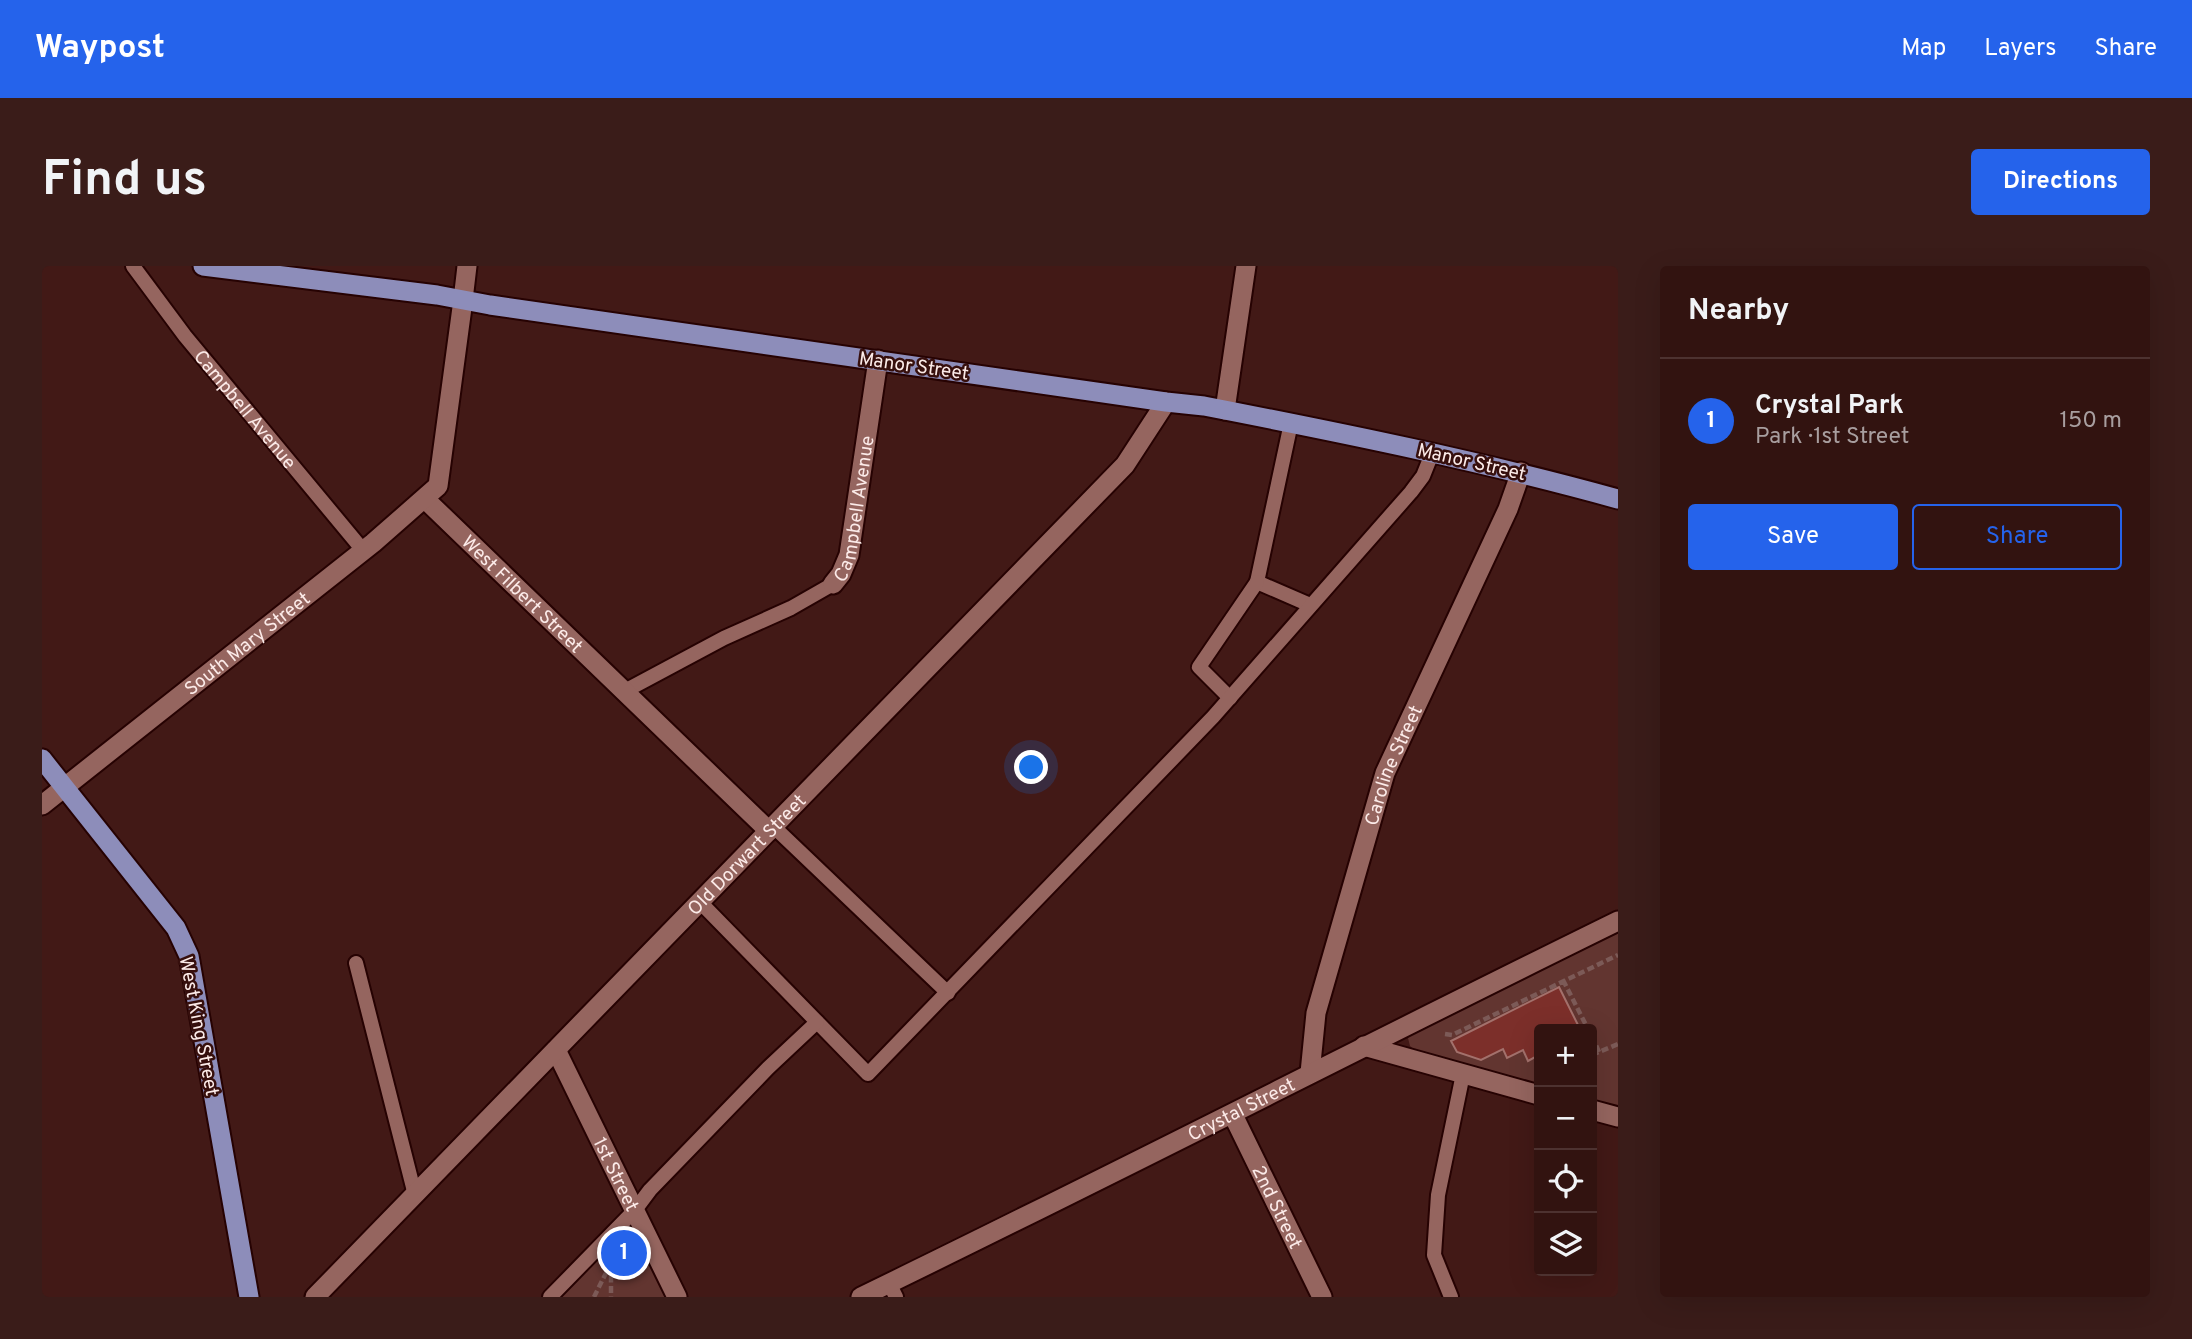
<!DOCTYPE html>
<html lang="en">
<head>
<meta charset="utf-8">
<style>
  :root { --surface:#321310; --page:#3a1c19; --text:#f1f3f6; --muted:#a89e9f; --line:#4d3230; --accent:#2563eb }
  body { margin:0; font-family:Overpass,sans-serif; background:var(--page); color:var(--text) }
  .controls { position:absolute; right:21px; bottom:21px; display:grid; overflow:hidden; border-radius:7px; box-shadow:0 7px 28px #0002 }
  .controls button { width:63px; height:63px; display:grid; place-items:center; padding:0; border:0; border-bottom:2px solid var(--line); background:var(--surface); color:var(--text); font:35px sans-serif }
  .you { position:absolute; left:990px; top:502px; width:24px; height:24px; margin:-18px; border:5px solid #fff; border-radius:50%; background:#1a73e8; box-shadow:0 0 0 10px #1a73e833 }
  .badge { display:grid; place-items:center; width:46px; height:46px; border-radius:50%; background:var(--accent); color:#fff; font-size:23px; font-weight:700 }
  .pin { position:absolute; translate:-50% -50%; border:4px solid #fff; box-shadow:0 2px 7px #0006 }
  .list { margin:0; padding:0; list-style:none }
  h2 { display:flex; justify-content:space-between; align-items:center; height:91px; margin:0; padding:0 28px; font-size:30px }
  h2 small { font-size:23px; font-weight:400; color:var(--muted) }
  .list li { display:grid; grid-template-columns:46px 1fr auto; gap:21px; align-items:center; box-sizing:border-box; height:126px; padding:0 28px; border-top:2px solid var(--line) }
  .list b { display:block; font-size:26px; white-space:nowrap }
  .list p { margin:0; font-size:23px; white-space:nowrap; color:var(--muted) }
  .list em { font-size:23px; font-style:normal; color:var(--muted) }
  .actions { display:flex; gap:14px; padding:21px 28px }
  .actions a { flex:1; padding:16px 0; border:2px solid var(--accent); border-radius:7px; text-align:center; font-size:24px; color:var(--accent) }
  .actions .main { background:var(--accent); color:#fff }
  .icon { flex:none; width:38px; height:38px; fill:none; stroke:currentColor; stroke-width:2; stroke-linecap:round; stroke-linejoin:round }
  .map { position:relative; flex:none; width:1576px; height:1031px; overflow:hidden; border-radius:7px }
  header { display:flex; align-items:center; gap:42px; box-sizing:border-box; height:98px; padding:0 35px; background:var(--accent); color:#fff }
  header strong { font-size:33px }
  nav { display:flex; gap:38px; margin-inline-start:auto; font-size:24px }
  .intro { display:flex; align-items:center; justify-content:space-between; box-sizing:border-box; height:168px; padding:0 42px }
  h1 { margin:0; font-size:49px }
  .button { padding:18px 32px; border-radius:7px; background:var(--accent); color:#fff; font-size:24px; font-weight:700 }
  main { display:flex; gap:42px; padding:0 42px }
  aside { flex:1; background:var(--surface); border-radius:7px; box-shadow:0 7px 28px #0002 }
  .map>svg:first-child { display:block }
</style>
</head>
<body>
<header>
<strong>Waypost</strong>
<nav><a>Map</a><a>Layers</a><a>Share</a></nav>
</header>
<div class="intro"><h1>Find us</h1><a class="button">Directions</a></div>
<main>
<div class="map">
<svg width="1576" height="1031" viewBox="0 0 1576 1031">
  <rect width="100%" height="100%" fill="#421916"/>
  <path fill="#623530" d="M 1576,664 L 1576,843 L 1550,836 L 1550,763 L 1497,763 L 1497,821 L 1374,785 L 1368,780 L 1366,772 L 1370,765 Z
    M 593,944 L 635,1031 L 508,1031 Z"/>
  <path fill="#7c2f2a" stroke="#a3716c" stroke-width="2" d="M 1517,721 L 1538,763 L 1497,763 L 1497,789 L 1486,795 L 1481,784 L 1465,792 L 1461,783 L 1439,794 L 1415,786 L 1409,775 Z"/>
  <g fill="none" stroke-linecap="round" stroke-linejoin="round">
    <g stroke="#260202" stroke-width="18">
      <g id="service">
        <path id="s1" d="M 91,0 L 143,70 L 320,283"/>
        <path d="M 1249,157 L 1215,316 L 1268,339"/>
        <path d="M 581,426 L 682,372 L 749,342 L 791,318"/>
        <path d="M 1188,432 L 1157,401 L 1215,316"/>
        <path d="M 732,561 L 906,727"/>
        <path d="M 658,636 L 826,808 L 1171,451 L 1369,226 L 1381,210 L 1391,185"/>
        <path d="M 314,697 L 373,929"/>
        <path d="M 847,1017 L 854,1031"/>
        <path d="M 508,1031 L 593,944 L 608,924 L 726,802 L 775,756"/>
        <path d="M 1409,1031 L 1392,989 L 1396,929 L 1421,808"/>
      </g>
    </g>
    <g stroke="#260202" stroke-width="23">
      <g id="minor">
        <path id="s2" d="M 383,233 L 727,565"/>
        <path id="s3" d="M 791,318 L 799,308 L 807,289 L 836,94"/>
        <path id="s4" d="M 0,539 L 331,277 L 396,220 L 421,34"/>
        <path d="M 1322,780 L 1497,829"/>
        <path id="s5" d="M 514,784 L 635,1031"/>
        <path id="s6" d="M 1268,807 L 1274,747 L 1343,507 L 1466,243 L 1479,206"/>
        <path d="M 1550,844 L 1576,851"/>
        <path id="s7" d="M 1191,849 L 1280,1031"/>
        <path id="s8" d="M 273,1031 L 1083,199 L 1124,136"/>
        <path id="s9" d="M 819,1031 C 1073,908 1323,779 1576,655"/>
      </g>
    </g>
    <g stroke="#260202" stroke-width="23">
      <path id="tertiary" d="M 421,34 L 425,0
        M 1183,144 L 1204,0"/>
    </g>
    <g stroke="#260202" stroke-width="23">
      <path id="primary" d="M 161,0 L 395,29 L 448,39 L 1124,136 L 1162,140 C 1301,167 1439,195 1576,233
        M 0,493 L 134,662 L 147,690 L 207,1031"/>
    </g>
    <path stroke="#7c5a57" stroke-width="4.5" stroke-dasharray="7 3.5" stroke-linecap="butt" d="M 1521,714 L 1546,763
      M 1403,768 L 1410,769 L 1576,689
      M 1550,770 L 1557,786
      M 1550,789 L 1576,778
      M 569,999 L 569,1031
      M 552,1031 L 564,1007"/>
    <use href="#service" stroke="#95655f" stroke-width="14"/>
    <use href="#minor" stroke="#95655f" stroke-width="19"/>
    <use href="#tertiary" stroke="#95655f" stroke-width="19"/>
    <use href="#primary" stroke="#8d8dba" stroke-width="19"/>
  </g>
  <g text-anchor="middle" stroke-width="5" stroke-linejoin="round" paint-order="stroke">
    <g font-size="19" fill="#fcebe9" stroke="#360f0d">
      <text transform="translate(872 99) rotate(8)" y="7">Manor Street</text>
      <text dy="7" stroke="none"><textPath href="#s1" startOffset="182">Campbell Avenue</textPath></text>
      <text transform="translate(1430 195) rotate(13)" y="7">Manor Street</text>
      <text dy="7" stroke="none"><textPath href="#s3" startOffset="80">Campbell Avenue</textPath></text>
      <text dy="7" stroke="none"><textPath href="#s2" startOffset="136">West Filbert Street</textPath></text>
      <text dy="7" stroke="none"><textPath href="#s4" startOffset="261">South Mary Street</textPath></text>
      <text dy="7" stroke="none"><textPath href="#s6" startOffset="320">Caroline Street</textPath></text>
      <text dy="7" stroke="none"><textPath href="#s8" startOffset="618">Old Dorwart Street</textPath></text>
      <text transform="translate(158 760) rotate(79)" y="7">West King Street</text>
      <text dy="7" stroke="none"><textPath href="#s9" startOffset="424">Crystal Street</textPath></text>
      <text dy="7" stroke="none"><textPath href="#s5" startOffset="138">1st Street</textPath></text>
      <text dy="7" stroke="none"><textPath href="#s7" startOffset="102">2nd Street</textPath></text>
    </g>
  </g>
</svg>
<div class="controls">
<button>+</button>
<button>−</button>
<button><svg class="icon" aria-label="locate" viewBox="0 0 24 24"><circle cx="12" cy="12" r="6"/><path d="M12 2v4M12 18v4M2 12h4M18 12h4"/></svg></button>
<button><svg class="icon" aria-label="layers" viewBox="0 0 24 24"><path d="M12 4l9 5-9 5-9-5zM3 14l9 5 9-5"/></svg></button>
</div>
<div class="you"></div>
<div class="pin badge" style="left:582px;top:987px">1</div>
</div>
<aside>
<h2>Nearby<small></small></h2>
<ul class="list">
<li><span class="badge">1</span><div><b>Crystal Park</b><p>Park · 1st Street</p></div><em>150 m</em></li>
</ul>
<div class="actions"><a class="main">Save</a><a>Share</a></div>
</aside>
</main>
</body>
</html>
